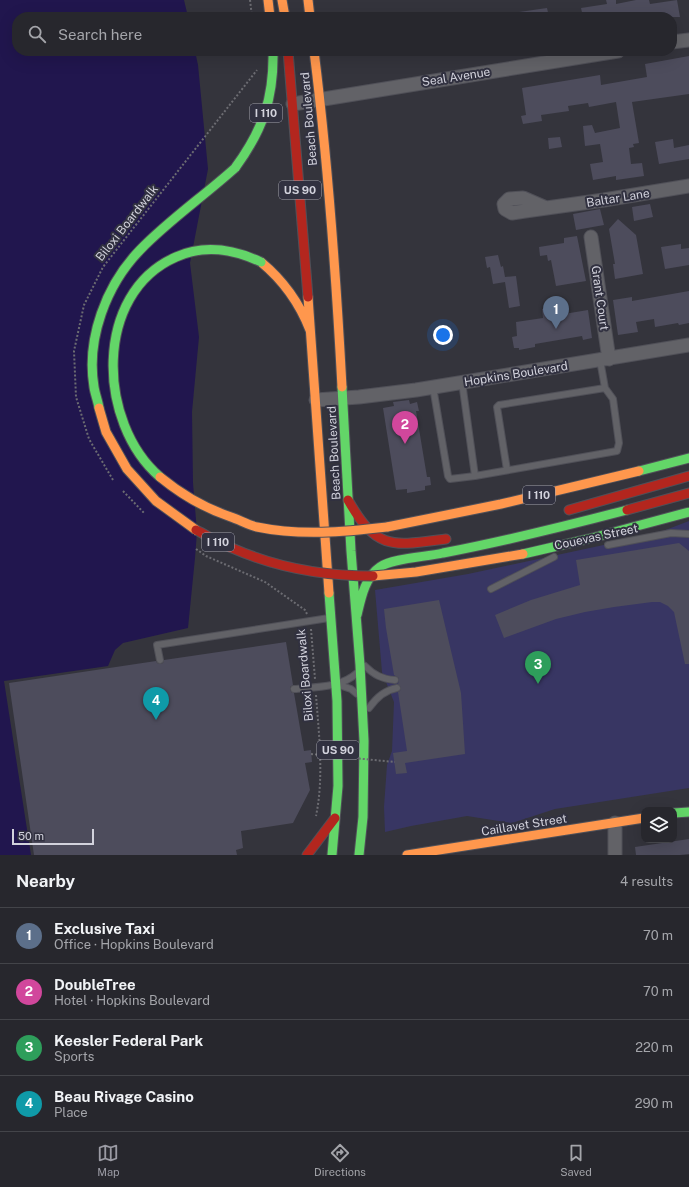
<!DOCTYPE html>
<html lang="en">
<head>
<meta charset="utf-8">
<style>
  :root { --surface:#27272d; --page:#333339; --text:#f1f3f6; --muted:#a4a5aa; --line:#434449; --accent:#9b9ba4 }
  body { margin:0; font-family:"Public Sans",sans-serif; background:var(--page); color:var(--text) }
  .controls { position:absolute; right:12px; bottom:12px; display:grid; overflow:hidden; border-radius:8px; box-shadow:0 4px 16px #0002 }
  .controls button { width:36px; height:36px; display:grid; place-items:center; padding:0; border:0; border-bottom:1px solid var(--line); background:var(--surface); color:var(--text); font:20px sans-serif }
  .scale { position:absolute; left:12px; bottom:10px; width:82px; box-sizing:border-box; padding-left:4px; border:2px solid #d2d2dc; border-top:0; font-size:11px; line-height:14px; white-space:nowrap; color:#d2d2dc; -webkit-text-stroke:3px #313140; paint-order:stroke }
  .you { position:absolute; left:443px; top:335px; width:14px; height:14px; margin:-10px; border:3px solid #fff; border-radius:50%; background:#1a73e8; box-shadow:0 0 0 6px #1a73e833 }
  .badge { display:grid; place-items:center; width:26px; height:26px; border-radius:50%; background:var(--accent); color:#fff; font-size:13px; font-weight:700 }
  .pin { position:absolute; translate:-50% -33px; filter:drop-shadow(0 1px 2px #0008) }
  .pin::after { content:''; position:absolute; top:21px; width:14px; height:12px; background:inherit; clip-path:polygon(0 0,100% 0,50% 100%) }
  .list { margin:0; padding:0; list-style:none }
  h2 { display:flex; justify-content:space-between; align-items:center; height:52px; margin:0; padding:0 16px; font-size:17px }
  h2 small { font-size:13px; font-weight:400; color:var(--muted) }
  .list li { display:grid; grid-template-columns:26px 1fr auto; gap:12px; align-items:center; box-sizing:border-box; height:56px; padding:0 16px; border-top:1px solid var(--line) }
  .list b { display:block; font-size:15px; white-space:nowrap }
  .list p { margin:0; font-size:13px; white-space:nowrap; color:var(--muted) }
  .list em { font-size:13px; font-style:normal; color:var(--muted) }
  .icon { flex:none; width:22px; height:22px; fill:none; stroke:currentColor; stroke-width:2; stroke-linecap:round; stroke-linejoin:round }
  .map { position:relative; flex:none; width:689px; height:855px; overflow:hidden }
  .search { position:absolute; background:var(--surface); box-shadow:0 4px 16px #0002; left:12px; right:12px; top:12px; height:44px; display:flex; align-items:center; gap:10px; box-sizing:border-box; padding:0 14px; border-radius:16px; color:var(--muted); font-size:15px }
  .sheet { height:276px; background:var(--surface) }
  nav { display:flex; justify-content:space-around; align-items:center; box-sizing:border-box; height:56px; border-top:1px solid var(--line); background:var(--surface); font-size:11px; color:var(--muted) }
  nav a { display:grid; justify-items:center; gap:2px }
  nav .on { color:var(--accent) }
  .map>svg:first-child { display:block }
</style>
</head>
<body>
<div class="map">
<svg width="689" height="855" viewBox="0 0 689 855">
  <rect width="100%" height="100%" fill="#34343c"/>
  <path fill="#383663" d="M 689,521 L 689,788 L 555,809 L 512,823 L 467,816 L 411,826 L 385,832 L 384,807 L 387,765 L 392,751 L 394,702 L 382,672 L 375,590 L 468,574 L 655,534 Z"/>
  <path fill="#21164e" d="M 0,0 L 184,0 L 188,17 L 17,17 L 17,51 L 195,51 L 198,65 L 208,169 L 190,263 L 199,337 L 192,412 L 193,483 L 197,532 L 195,558 L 188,628 L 123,643 L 115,650 L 108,666 L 4,681 L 31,855 L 0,855 Z"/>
  <path fill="#4d4c5c" d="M 606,0 L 616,0 L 616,4 L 636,0 L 649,0 L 650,4 L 677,0 L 680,17 L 583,17 L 581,8 L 607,4 Z
    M 547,8 L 549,17 L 519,17 L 519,12 Z
    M 689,56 L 689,94 L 632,102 L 639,143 L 633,144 L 634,147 L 629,148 L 631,164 L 642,163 L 644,176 L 616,180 L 616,176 L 593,180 L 590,164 L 603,162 L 600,144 L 585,146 L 583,126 L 592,125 L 595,133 L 620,128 L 616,102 L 589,107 L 588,103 L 568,106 L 569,111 L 541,115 L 542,121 L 523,124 L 521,116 L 526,115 L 522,88 L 600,75 L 601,85 L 647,77 L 645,64 Z
    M 560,137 L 562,147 L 549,149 L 548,138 Z
    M 673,139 L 674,148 L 689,145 L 689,159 L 659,164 L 655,142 Z
    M 650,204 L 653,217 L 634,221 L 632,207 Z
    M 600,209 L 604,225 L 576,230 L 573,214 Z
    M 618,219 L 636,235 L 643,274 L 615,279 L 613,264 L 615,264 L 609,229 Z
    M 577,236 L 586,281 L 556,286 L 551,260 L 548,261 L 547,255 L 540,256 L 539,247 L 564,243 L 564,238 Z
    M 681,244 L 681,249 L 689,248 L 689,265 L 665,269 L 661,247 Z
    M 498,255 L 501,267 L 503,266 L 505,277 L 516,276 L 520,306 L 509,308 L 505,282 L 493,284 L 490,267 L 487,268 L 485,257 Z
    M 689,291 L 689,323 L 679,325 L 678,323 L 655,327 L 654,319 L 636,322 L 638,332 L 618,335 L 613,300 L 632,297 L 632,301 Z
    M 550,307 L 552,316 L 588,310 L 592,338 L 583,340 L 582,336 L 535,344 L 535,347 L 519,350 L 519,348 L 514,348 L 512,337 L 517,336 L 516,322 L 543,318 L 542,309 Z
    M 409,400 L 410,404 L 417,402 L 419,411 L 416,411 L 427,477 L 430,477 L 431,485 L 425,486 L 425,490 L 407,493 L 407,489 L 396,490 L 383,408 L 394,406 L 393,402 Z
    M 679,543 L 689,551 L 689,664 L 685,664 L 674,612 L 668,606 L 660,602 L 652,602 L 614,607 L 585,612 L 556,619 L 504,638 L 495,615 L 531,600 L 580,585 L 576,560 Z
    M 439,600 L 461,693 L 465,754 L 405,763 L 407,773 L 396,774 L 393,753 L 407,751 L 398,692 L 400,691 L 401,687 L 398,684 L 399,681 L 399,678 L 394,675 L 386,628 L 384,609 Z
    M 286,642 L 293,685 L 290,687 L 290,690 L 292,693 L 294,693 L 304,751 L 311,750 L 312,762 L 305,763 L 310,790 L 293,823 L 241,831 L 243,848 L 236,850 L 237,855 L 34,855 L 9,683 L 156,661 L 157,663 L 160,664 L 163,663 L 164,660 Z
    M 689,839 L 689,854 L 680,855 L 636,855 L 635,847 Z"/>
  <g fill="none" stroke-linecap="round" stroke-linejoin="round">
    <g stroke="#505058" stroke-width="8">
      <path id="lane" d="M 433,387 L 448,476 L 450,479 L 475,476 L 462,382
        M 507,470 L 497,407 L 499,405 L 605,388
        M 475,476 L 617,451 L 619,443 L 613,399 L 605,388 L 600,360
        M 608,545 L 671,533 L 689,534
        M 491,589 L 554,557
        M 160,660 L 157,645 L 329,618
        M 365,666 C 374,675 382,679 395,680
        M 339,685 L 351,689 L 357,694
        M 294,689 C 314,687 341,688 357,673
        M 369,708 C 376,698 385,690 397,688"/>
    </g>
    <g stroke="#505058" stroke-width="15">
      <path id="street" d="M 672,42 L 689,40
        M 293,104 L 618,51
        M 546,208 L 523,198 L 509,199 L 504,204 L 505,209 L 512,213 L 525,211 L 604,200 L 689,186
        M 591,237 L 609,359
        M 316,400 L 359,397 L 416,390 L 689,345
        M 615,823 L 615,855"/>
    </g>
    <g stroke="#505058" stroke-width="11">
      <path id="fast" d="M 235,168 C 263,130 274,98 273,51
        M 342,387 L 351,551 L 360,665 L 364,741 L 363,817 L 359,855
        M 639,471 L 689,458
        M 329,593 L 337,701 L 338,786 L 332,855
        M 357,615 C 361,598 365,577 380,567 C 393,558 427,557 443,553 C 505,541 566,526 627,510
        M 674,813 L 689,812"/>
    </g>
    <g stroke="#505058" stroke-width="11">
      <path id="slow" d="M 268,0 L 270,17
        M 282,0 L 285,17
        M 308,0 L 310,17
        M 314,51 C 328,162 336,275 342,387
        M 261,262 C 284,281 299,302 310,330
        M 308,297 L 329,593
        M 387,527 L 501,504 L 639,471
        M 407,855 L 644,818"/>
    </g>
    <g stroke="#505058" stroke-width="11">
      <path id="jam" d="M 288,51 L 308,297
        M 348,500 C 377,551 392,546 446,539
        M 569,510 L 689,476
        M 627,510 L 689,493
        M 307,855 L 335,818"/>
    </g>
    <path stroke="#6c6c72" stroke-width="2" stroke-dasharray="2 2" stroke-linecap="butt" d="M 250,0 L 252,17
      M 113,480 L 89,439 L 76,397 L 74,351 L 84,305 L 103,267 L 257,70
      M 123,491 L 145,514
      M 196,549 L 206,556 L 265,582 L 305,610 L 307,614
      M 311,629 L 315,679
      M 316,695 C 319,735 324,777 316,816"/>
    <use href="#lane" stroke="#626267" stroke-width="6"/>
    <use href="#street" stroke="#626267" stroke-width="13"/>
    <use href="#fast" stroke="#63d668" stroke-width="9"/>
    <use href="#slow" stroke="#ff974d" stroke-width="9"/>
    <use href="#jam" stroke="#b3261e" stroke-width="9"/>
    <g stroke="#505058" stroke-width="11" stroke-linecap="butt">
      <path id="fast-bridge" d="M 99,408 C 98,401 95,394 94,387 C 86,339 106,285 140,250 C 169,220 204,196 235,168
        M 160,477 C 97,423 93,293 176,257 C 205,244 233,249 261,262
        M 523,554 L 592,538 L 689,512"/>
    </g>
    <g stroke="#505058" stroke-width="11" stroke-linecap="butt">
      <path id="slow-bridge" d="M 99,408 L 106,432 L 127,469 L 156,501 L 196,530
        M 160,477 C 182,495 204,508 231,517 C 240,520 248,525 257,527 C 300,536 344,532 387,527
        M 373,576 L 416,572 L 523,554"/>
    </g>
    <g stroke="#505058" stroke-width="11" stroke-linecap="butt">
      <path id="jam-bridge" d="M 196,530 C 208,536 219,543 232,548 C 275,567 325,576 373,576"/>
    </g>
    <path stroke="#6c6c72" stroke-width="2" stroke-dasharray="2 2" stroke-linecap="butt" d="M 311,754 L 395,762"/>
    <use href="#fast-bridge" stroke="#63d668" stroke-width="9"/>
    <use href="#slow-bridge" stroke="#ff974d" stroke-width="9"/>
    <use href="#jam-bridge" stroke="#b3261e" stroke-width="9"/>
  </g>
  <g text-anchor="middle" stroke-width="4" stroke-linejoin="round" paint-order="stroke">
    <g fill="#313140" stroke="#a2a2ad" stroke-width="1">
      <rect x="250" y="104" width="32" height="18" rx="3"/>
      <rect x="279" y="181" width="42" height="18" rx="3"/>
      <rect x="523" y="486" width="32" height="18" rx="3"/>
      <rect x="202" y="533" width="32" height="18" rx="3"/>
      <rect x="317" y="741" width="42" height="18" rx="3"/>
    </g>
    <g font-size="11" font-weight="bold" fill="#d2d2dc">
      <text x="266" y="117">I 110</text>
      <text x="300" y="194">US 90</text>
      <text x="539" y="499">I 110</text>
      <text x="218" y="546">I 110</text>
      <text x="338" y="754">US 90</text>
    </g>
    <g font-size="12" fill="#d2d2dc" stroke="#313140">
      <text transform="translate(456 77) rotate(-9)" y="4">Seal Avenue</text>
      <text transform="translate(309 119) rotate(-95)" y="4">Beach Boulevard</text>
      <text transform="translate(618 198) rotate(-9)" y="4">Baltar Lane</text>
      <text transform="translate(127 223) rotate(-52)" y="4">Biloxi Boardwalk</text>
      <text transform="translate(600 298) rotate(82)" y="4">Grant Court</text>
      <text transform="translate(516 374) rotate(-9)" y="4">Hopkins Boulevard</text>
      <text transform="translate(334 453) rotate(-93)" y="4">Beach Boulevard</text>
      <text transform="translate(596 537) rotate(-12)" y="4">Couevas Street</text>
      <text transform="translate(305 675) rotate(-95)" y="4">Biloxi Boardwalk</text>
      <text transform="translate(524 825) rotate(-9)" y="4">Caillavet Street</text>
    </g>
  </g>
</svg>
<div class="controls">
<button><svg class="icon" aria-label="layers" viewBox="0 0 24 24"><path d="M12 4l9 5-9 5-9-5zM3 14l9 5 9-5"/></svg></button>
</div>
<div class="scale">50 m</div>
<div class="you"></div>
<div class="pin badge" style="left:556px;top:329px;background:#5c6f8a">1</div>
<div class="pin badge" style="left:405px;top:444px;background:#d1479c">2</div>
<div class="pin badge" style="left:538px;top:684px;background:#2e9e5b">3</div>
<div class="pin badge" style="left:156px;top:720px;background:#0f9aa8">4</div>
<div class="search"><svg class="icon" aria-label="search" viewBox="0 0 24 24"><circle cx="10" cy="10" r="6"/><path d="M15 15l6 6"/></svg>Search here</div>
</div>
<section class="sheet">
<h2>Nearby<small>4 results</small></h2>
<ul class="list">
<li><span class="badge" style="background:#5c6f8a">1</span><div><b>Exclusive Taxi</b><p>Office · Hopkins Boulevard</p></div><em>70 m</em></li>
<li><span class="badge" style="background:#d1479c">2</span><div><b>DoubleTree</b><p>Hotel · Hopkins Boulevard</p></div><em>70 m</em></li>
<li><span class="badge" style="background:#2e9e5b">3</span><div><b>Keesler Federal Park</b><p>Sports</p></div><em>220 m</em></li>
<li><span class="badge" style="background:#0f9aa8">4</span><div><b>Beau Rivage Casino</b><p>Place</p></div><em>290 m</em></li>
</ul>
</section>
<nav>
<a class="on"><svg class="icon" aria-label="map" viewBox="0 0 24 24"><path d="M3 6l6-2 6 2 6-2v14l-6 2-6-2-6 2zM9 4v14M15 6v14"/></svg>Map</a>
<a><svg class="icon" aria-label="directions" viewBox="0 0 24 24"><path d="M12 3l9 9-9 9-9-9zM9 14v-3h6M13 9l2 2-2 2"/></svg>Directions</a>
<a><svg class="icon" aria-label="saved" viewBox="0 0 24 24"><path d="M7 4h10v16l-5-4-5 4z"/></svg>Saved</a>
</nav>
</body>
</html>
